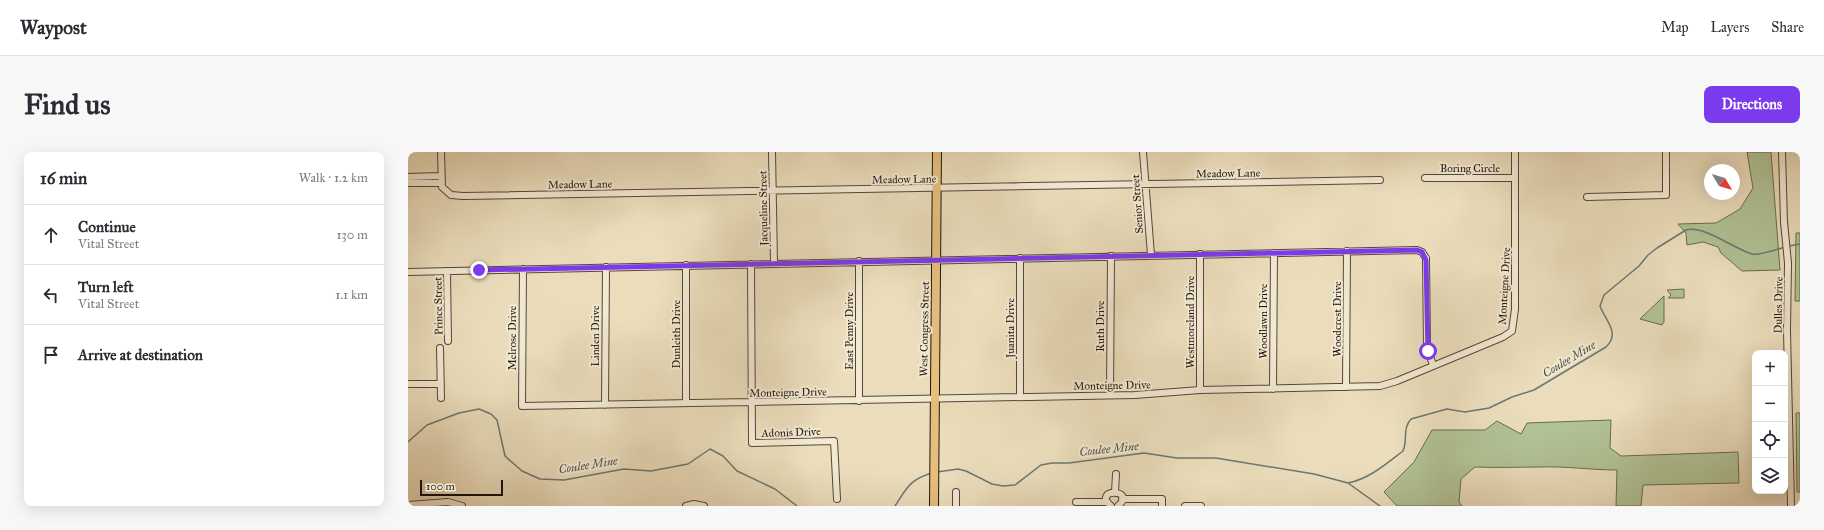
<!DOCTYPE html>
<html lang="en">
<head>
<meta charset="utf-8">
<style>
  :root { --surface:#fff; --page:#f7f7f7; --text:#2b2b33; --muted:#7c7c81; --line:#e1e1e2; --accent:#7c3aed }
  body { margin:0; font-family:"IM FELL Great Primer",serif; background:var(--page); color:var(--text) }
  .controls { position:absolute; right:12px; bottom:12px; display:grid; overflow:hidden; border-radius:8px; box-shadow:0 4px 16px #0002 }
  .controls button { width:36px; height:36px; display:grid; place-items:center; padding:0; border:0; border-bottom:1px solid var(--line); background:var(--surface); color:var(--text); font:20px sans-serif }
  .compass { position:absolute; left:1296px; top:12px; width:36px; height:36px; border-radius:50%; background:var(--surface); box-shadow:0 4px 16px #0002; rotate:128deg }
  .scale { position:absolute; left:12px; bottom:10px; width:83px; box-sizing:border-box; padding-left:4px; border:2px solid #21150c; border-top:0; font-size:11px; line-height:14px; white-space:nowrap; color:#21150c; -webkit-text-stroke:3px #f2e9d3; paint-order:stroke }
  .stop { position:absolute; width:12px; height:12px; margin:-9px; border:3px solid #7c3aed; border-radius:50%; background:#fff }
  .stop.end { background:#7c3aed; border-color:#fff; box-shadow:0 1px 4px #0008 }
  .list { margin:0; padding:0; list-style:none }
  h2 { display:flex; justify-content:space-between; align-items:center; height:52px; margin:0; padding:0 16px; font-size:17px }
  h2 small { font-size:13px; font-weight:400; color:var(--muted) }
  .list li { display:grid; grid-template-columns:26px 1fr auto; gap:12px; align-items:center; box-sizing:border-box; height:60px; padding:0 16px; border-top:1px solid var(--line) }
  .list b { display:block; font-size:15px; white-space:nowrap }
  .list p { margin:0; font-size:13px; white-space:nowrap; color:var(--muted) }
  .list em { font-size:13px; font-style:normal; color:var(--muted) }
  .icon { flex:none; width:22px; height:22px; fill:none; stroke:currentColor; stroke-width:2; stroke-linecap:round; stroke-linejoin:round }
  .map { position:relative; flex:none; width:1392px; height:354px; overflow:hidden; border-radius:8px }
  header { display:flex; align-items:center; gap:24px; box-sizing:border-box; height:56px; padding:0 20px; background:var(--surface); border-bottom:1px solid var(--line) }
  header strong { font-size:19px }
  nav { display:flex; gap:22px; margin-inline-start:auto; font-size:14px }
  .intro { display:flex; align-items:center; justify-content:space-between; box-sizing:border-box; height:96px; padding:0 24px }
  h1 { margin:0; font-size:28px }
  .button { padding:10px 18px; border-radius:8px; background:var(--accent); color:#fff; font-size:14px; font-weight:700 }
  main { display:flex; gap:24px; padding:0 24px }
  aside { flex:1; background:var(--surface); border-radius:8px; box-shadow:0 4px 16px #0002 }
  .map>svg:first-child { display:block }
</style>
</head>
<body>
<header>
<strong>Waypost</strong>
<nav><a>Map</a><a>Layers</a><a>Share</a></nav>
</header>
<div class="intro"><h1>Find us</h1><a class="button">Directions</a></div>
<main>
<aside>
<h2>16 min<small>Walk · 1.2 km</small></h2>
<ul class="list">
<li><svg class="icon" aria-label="ahead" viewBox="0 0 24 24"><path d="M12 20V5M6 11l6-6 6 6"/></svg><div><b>Continue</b><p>Vital Street</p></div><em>130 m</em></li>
<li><svg class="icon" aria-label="left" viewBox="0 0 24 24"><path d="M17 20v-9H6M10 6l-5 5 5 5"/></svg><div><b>Turn left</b><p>Vital Street</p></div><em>1.1 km</em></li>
<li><svg class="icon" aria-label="arrive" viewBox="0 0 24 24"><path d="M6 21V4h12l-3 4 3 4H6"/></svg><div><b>Arrive at destination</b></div></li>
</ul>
</aside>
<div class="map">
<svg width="1392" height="354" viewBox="0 0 1392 354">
  <rect width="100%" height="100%" fill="#ebddbc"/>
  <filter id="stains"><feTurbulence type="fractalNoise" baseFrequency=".005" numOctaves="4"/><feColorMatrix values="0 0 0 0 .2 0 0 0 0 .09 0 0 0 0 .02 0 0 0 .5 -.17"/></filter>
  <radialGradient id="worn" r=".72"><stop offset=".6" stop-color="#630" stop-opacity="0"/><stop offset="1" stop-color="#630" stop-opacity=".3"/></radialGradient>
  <path fill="#b1c295" stroke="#696c50" d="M 1339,0 L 1363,0 L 1372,118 L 1334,119 L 1313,101 L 1310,95 L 1295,90 L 1279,93 L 1278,81 L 1270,72 L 1308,71 L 1332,57 L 1345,36 Z
    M 1388,81 L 1392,81 L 1392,149 L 1387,149 Z
    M 1276,137 L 1276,146 L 1260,146 L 1263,143 L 1259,138 Z
    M 1256,144 L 1256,170 L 1254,173 L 1232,167 Z
    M 1388,261 L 1392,261 L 1392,340 L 1389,340 Z
    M 1203,268 L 1202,296 L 1213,304 L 1330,300 L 1331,331 L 1235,333 L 1233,354 L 1208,354 L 1209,318 C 1183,318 1158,314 1132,315 C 1110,315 1089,316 1067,315 L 1053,327 L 1051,350 L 1054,354 L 989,354 L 976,340 L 1006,310 L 1024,278 L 1077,278 L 1089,269 L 1113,282 L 1119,271 Z"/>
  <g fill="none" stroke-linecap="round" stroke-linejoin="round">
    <path stroke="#6a7873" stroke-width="1.5" d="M 1381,94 L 1392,92
      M 0,290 L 19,273 L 51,261 L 71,257 L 83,262 L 89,268 L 97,304 L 114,319 L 132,327 L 156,328 L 216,317 L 243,319 L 280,312 L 302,297 L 315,304 L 329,319 L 367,337 L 389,354
      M 529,320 L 550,317 L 558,319 L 584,332 L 595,334 L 607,333 L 633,313 L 644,311 L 661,311 L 736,301 L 769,306 L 808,306 L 906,322 L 940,331 L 972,354
      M 940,331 C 961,327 978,312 995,299 C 1000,288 994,277 1003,267 L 1039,257 L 1057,260 L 1081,256 L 1104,245 L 1126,238 L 1198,195 C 1213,181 1197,168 1192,154 L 1196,143 L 1231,114 L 1240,103 L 1249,96 L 1278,78 C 1296,73 1326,97 1344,102 C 1350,104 1370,97 1377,95
      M 487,354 C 498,337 502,327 524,321"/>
    <g stroke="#544738" stroke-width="8">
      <path id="minor" d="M 33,0 L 34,35 L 43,43 L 55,44 L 972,28
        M 364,0 L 366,111
        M 735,0 L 743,103
        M 1374,0 L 1376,70 L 1380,111 L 1379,179 L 1383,354
        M 0,25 L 33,24
        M 1017,26 L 1107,26
        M 0,31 L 33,31
        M 1179,45 L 1258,43 L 1258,0
        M 612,106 L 612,245
        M 451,109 L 451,249
        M 343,112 L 344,291 L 426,289 L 429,347
        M 278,113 L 278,251
        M 115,117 L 114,254 L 727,243 L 792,238 L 972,234 L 989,229 L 1095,185 L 1104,179 L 1107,157 L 1107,0
        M 39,119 L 40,189
        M 0,120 L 1009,98 L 1014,100 L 1018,106 L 1019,195 L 1025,213
        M 32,196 L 33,246
        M 0,232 L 32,232
        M 938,235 L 939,99
        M 865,237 L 866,101
        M 792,238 L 792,102
        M 702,243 L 703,104
        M 197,253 L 198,115
        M 707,340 L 708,322
        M 714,347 L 754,347 L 754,354
        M 668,350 L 699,350
        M 0,353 L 40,350 L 54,354
        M 278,354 L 286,352 L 296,354
        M 548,354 L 548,340
        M 703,354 C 683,336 730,337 710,354
        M 777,354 L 793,354"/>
    </g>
    <g stroke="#21150c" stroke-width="10">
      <path id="major" d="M 526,354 L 529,0"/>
    </g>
    <use href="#minor" stroke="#f2e9d3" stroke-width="6"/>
    <use href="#major" stroke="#e6be7e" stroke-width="8"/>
  </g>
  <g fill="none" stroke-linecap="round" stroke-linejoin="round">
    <path stroke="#7c3aed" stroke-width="5" d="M 71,118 L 1009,98 L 1014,100 L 1018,108 L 1020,199"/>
  </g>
  <g text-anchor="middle" stroke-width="4" stroke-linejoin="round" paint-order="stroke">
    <g font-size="11" fill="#21150c" stroke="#f2e9d3">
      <text x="1062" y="20">Boring Circle</text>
      <text transform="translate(820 21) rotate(-1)" y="4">Meadow Lane</text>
      <text transform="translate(496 27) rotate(-1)" y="4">Meadow Lane</text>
      <text transform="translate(172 32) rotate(-1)" y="4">Meadow Lane</text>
      <text transform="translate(729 52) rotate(-94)" y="4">Senior Street</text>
      <text transform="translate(355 56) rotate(-91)" y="4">Jacqueline Street</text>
      <text transform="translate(1096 134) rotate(-87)" y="4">Monteigne Drive</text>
      <text transform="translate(1370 153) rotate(-89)" y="4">Dulles Drive</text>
      <text transform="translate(30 154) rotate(-91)" y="4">Prince Street</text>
      <text transform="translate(929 167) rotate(-90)" y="4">Woodcrest Drive</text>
      <text transform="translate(855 169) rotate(-90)" y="4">Woodlawn Drive</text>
      <text transform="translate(782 170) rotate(-90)" y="4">Westmoreland Drive</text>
      <text transform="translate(692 174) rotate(-90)" y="4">Ruth Drive</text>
      <text transform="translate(602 176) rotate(-90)" y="4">Juanita Drive</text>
      <text transform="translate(516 177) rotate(-89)" y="4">West Congress Street</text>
      <text transform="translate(441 179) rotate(-90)" y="4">East Penny Drive</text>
      <text transform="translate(268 182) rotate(-90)" y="4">Dunleith Drive</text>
      <text transform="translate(187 184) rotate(-90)" y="4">Linden Drive</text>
      <text transform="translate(104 186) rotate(-90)" y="4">Melrose Drive</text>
      <text transform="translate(704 233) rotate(-1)" y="4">Monteigne Drive</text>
      <text transform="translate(380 240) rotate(-1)" y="4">Monteigne Drive</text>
      <text transform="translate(383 280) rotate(-2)" y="4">Adonis Drive</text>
    </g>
    <g font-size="12" font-style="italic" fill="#4c4f48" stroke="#f2e9d3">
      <text transform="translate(1161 207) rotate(-31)" y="4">Coulee Mine</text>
      <text transform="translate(701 297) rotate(-6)" y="4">Coulee Mine</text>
      <text transform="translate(180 313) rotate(-9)" y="4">Coulee Mine</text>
    </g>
  </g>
  <rect width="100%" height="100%" filter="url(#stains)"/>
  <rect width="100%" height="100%" fill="url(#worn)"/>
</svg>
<div class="controls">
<button>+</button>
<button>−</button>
<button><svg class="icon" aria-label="locate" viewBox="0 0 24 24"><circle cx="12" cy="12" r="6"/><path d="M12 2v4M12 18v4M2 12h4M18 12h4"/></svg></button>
<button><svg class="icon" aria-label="layers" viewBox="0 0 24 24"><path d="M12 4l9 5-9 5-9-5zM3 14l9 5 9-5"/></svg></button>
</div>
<svg class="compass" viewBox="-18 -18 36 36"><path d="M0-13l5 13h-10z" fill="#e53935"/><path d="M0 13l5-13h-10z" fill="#7c7c81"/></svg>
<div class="scale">100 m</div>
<div class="stop" style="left:1020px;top:199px"></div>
<div class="stop end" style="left:71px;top:118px"></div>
</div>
</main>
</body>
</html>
